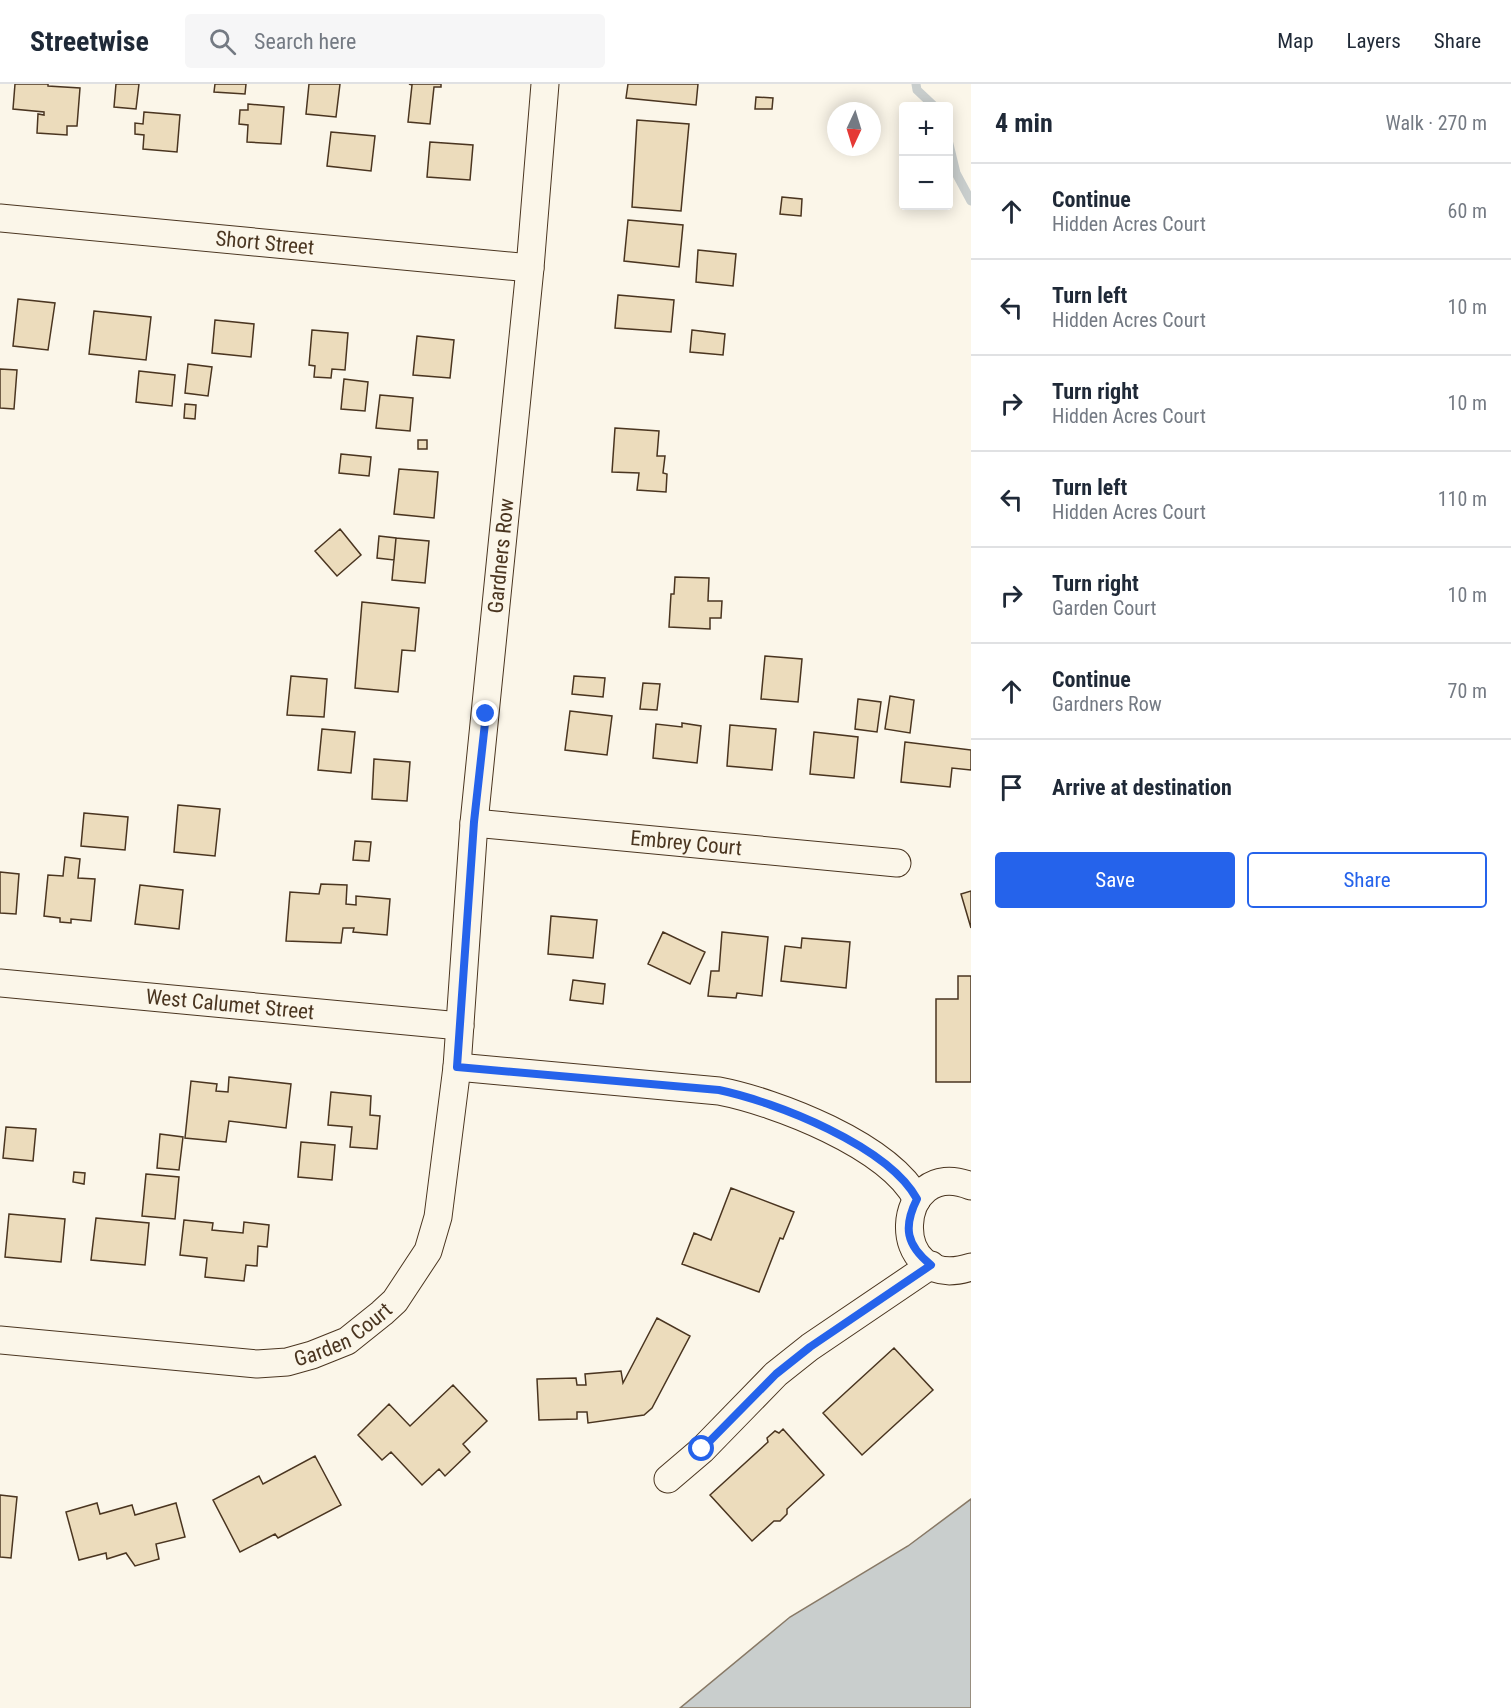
<!DOCTYPE html>
<html lang="en">
<head>
<meta charset="utf-8">
<style>
  :root { --surface:#fff; --page:#f6f6f7; --text:#1f2937; --muted:#747a83; --line:#e0e1e3; --accent:#2563eb }
  body { margin:0; font-family:"Roboto Condensed",sans-serif; background:var(--page); color:var(--text) }
  .controls { position:absolute; right:18px; top:18px; display:grid; overflow:hidden; border-radius:6px; box-shadow:0 3px 15px #0003 }
  .controls button { width:54px; height:54px; display:grid; place-items:center; padding:0; border:0; border-bottom:2px solid var(--line); background:var(--surface); color:var(--text); font:30px sans-serif }
  .compass { position:absolute; left:827px; top:18px; width:54px; height:54px; border-radius:50%; background:var(--surface); box-shadow:0 3px 15px #0003; rotate:184deg }
  .stop { position:absolute; width:18px; height:18px; margin:-14px; border:4px solid #2563eb; border-radius:50%; background:#fff }
  .stop.end { background:#2563eb; border-color:#fff; box-shadow:0 2px 6px #0008 }
  .list { margin:0; padding:0; list-style:none }
  h2 { display:flex; justify-content:space-between; align-items:center; height:78px; margin:0; padding:0 24px; font-size:26px }
  h2 small { font-size:20px; font-weight:400; color:var(--muted) }
  .list li { display:grid; grid-template-columns:39px 1fr auto; gap:18px; align-items:center; box-sizing:border-box; height:96px; padding:0 24px; border-top:2px solid var(--line) }
  .list b { display:block; font-size:22px; white-space:nowrap }
  .list p { margin:0; font-size:20px; white-space:nowrap; color:var(--muted) }
  .list em { font-size:20px; font-style:normal; color:var(--muted) }
  .actions { display:flex; gap:12px; padding:18px 24px }
  .actions a { flex:1; padding:14px 0; border:2px solid var(--accent); border-radius:6px; text-align:center; font-size:21px; color:var(--accent) }
  .actions .main { background:var(--accent); color:#fff }
  .icon { flex:none; width:33px; height:33px; fill:none; stroke:currentColor; stroke-width:2; stroke-linecap:round; stroke-linejoin:round }
  .map { position:relative; flex:none; width:971px; height:1624px; overflow:hidden }
  header { display:flex; align-items:center; gap:36px; box-sizing:border-box; height:84px; padding:0 30px; background:var(--surface); border-bottom:2px solid var(--line) }
  header strong { font-size:28px }
  nav { display:flex; gap:33px; margin-inline-start:auto; font-size:21px }
  .search { width:420px; height:54px; background:var(--page); display:flex; align-items:center; gap:15px; box-sizing:border-box; padding:0 21px; border-radius:6px; color:var(--muted); font-size:22px }
  main { display:flex }
  aside { flex:1; background:var(--surface) }
  .map>svg:first-child { display:block }
</style>
</head>
<body>
<header>
<strong>Streetwise</strong>
<div class="search"><svg class="icon" aria-label="search" viewBox="0 0 24 24"><circle cx="10" cy="10" r="6"/><path d="M15 15l6 6"/></svg>Search here</div>
<nav><a>Map</a><a>Layers</a><a>Share</a></nav>
</header>
<main>
<div class="map">
<svg width="971" height="1624" viewBox="0 0 971 1624">
  <rect width="100%" height="100%" fill="#fbf6e9"/>
  <path fill="#c9cecd" stroke="#887966" stroke-width="1.5" d="M 971,1415 L 971,1624 L 680,1624 L 790,1533 L 908,1462 Z"/>
  <g fill="none" stroke-linecap="round" stroke-linejoin="round">
    <path stroke="#c9cecd" stroke-width="9" d="M 916,0 L 917,6 L 934,22
      M 948,56 L 956,89 L 971,117"/>
  </g>
  <path fill="#ecdcbc" stroke="#4a3520" stroke-width="1.5" d="M 15,0 L 48,0 L 48,2 L 80,4 L 77,42 L 67,42 L 67,51 L 37,49 L 38,30 L 44,31 L 44,28 L 13,25 Z
    M 116,0 L 139,0 L 136,25 L 114,23 Z
    M 215,0 L 246,0 L 245,10 L 214,8 Z
    M 309,0 L 340,0 L 336,33 L 306,30 Z
    M 409,0 L 441,0 L 441,3 L 434,3 L 430,40 L 408,38 L 412,1 Z
    M 628,0 L 698,0 L 696,21 L 626,14 Z
    M 756,13 L 773,14 L 772,25 L 755,25 Z
    M 248,20 L 284,23 L 281,60 L 247,58 L 248,41 L 239,40 L 240,26 L 248,26 Z
    M 144,28 L 180,31 L 177,68 L 143,65 L 144,51 L 135,50 L 135,39 L 143,40 Z
    M 637,36 L 689,40 L 681,127 L 632,123 Z
    M 331,48 L 375,52 L 371,87 L 327,82 Z
    M 430,58 L 473,61 L 470,96 L 427,93 Z
    M 782,113 L 802,115 L 801,132 L 780,130 Z
    M 628,136 L 683,141 L 679,183 L 624,177 Z
    M 698,166 L 736,170 L 733,202 L 696,198 Z
    M 618,211 L 674,216 L 671,248 L 615,244 Z
    M 18,215 L 55,219 L 48,266 L 13,262 Z
    M 94,227 L 151,233 L 146,276 L 89,270 Z
    M 215,236 L 254,240 L 251,273 L 212,269 Z
    M 312,246 L 348,249 L 345,286 L 332,285 L 331,294 L 314,293 L 315,282 L 309,281 Z
    M 692,246 L 725,250 L 723,271 L 690,268 Z
    M 417,252 L 454,256 L 450,294 L 413,291 Z
    M 188,280 L 212,283 L 208,312 L 185,309 Z
    M 0,285 L 17,286 L 14,325 L 0,324 Z
    M 139,287 L 175,291 L 172,322 L 136,318 Z
    M 344,295 L 368,298 L 365,327 L 341,325 Z
    M 380,311 L 413,314 L 410,347 L 376,344 Z
    M 185,320 L 196,321 L 195,335 L 184,334 Z
    M 615,344 L 659,347 L 657,372 L 665,372 L 663,389 L 667,390 L 666,408 L 637,406 L 639,389 L 612,388 Z
    M 418,356 L 427,356 L 427,365 L 418,365 Z
    M 341,370 L 371,373 L 369,392 L 339,389 Z
    M 399,385 L 438,388 L 434,434 L 394,430 Z
    M 340,445 L 361,471 L 337,492 L 315,467 Z
    M 379,452 L 396,454 L 394,476 L 377,474 Z
    M 396,454 L 429,457 L 425,499 L 392,496 Z
    M 675,493 L 709,494 L 708,517 L 722,517 L 721,534 L 710,534 L 710,545 L 669,543 L 671,510 L 674,510 Z
    M 362,518 L 419,524 L 415,567 L 402,566 L 398,608 L 355,604 Z
    M 765,572 L 802,575 L 798,618 L 761,615 Z
    M 291,592 L 327,595 L 324,633 L 287,631 Z
    M 574,592 L 605,594 L 603,613 L 572,610 Z
    M 643,599 L 660,600 L 657,626 L 640,625 Z
    M 890,612 L 914,616 L 910,649 L 885,645 Z
    M 858,615 L 881,618 L 877,648 L 855,645 Z
    M 570,627 L 612,632 L 607,671 L 565,666 Z
    M 682,639 L 701,642 L 697,679 L 653,674 L 656,640 L 682,643 Z
    M 730,641 L 776,645 L 772,686 L 727,682 Z
    M 322,645 L 355,648 L 351,689 L 318,686 Z
    M 814,648 L 858,653 L 854,694 L 810,690 Z
    M 905,658 L 971,666 L 971,686 L 952,684 L 950,703 L 901,698 Z
    M 374,675 L 410,678 L 407,717 L 372,715 Z
    M 178,721 L 220,725 L 215,772 L 174,768 Z
    M 84,729 L 128,733 L 125,766 L 81,762 Z
    M 355,757 L 371,758 L 369,777 L 353,776 Z
    M 65,773 L 80,775 L 78,794 L 95,795 L 91,837 L 71,835 L 71,839 L 60,838 L 60,834 L 44,832 L 48,791 L 63,792 Z
    M 0,788 L 19,790 L 16,830 L 0,829 Z
    M 321,800 L 347,801 L 346,820 L 356,821 L 356,812 L 390,815 L 387,851 L 353,848 L 354,844 L 343,844 L 341,859 L 286,857 L 290,808 L 319,810 Z
    M 140,801 L 183,806 L 179,845 L 135,840 Z
    M 971,807 L 971,844 L 961,810 Z
    M 551,832 L 597,836 L 593,874 L 548,870 Z
    M 663,848 L 705,868 L 690,900 L 648,880 Z
    M 722,848 L 768,853 L 762,912 L 737,909 L 736,914 L 708,912 L 711,887 L 719,887 Z
    M 802,854 L 850,858 L 846,904 L 781,897 L 785,862 L 801,864 Z
    M 958,892 L 971,892 L 971,998 L 936,998 L 936,915 L 958,915 Z
    M 573,896 L 605,900 L 603,920 L 570,916 Z
    M 229,993 L 291,1000 L 286,1044 L 229,1037 L 226,1058 L 185,1054 L 191,997 L 217,1000 L 216,1007 L 228,1008 Z
    M 331,1008 L 371,1012 L 370,1031 L 380,1032 L 377,1065 L 350,1063 L 352,1043 L 328,1041 Z
    M 6,1043 L 36,1045 L 33,1077 L 3,1074 Z
    M 160,1050 L 183,1053 L 179,1086 L 157,1084 Z
    M 301,1058 L 335,1061 L 332,1096 L 298,1093 Z
    M 74,1088 L 85,1089 L 84,1100 L 73,1098 Z
    M 146,1090 L 179,1093 L 175,1135 L 142,1132 Z
    M 731,1104 L 794,1128 L 783,1155 L 780,1154 L 759,1208 L 682,1180 L 694,1149 L 711,1156 Z
    M 9,1130 L 65,1135 L 61,1178 L 5,1173 Z
    M 96,1134 L 149,1139 L 145,1181 L 91,1176 Z
    M 184,1136 L 213,1139 L 212,1146 L 243,1149 L 244,1138 L 269,1141 L 267,1163 L 258,1162 L 257,1182 L 246,1181 L 244,1197 L 205,1193 L 207,1174 L 180,1171 Z
    M 657,1234 L 690,1252 L 652,1324 L 644,1331 L 588,1339 L 587,1328 L 577,1328 L 577,1335 L 539,1336 L 537,1295 L 576,1294 L 577,1301 L 586,1301 L 585,1290 L 621,1287 L 623,1299 Z
    M 894,1264 L 933,1306 L 862,1371 L 823,1329 Z
    M 453,1301 L 487,1337 L 463,1360 L 470,1368 L 445,1392 L 439,1385 L 422,1401 L 391,1368 L 382,1376 L 358,1351 L 389,1320 L 410,1342 Z
    M 783,1345 L 824,1391 L 787,1425 L 787,1430 L 780,1437 L 774,1437 L 752,1457 L 710,1411 L 768,1358 L 767,1354 L 775,1347 L 779,1349 Z
    M 315,1372 L 341,1421 L 278,1454 L 275,1450 L 240,1468 L 213,1416 L 259,1392 L 263,1400 Z
    M 0,1411 L 17,1413 L 11,1474 L 0,1473 Z
    M 97,1419 L 100,1430 L 132,1421 L 135,1431 L 176,1419 L 185,1453 L 156,1460 L 159,1475 L 135,1482 L 126,1469 L 107,1475 L 106,1469 L 79,1476 L 66,1428 Z"/>
  <g fill="none" stroke-linecap="round" stroke-linejoin="round">
    <g stroke="#4a3520" stroke-width="29">
      <g id="street">
        <path id="s1" d="M 0,134 L 530,184"/>
        <path id="s2" d="M 474,739 L 897,779"/>
        <path id="s3" d="M 0,899 L 460,942"/>
        <path d="M 457,983 L 719,1007 C 776,1018 888,1061 917,1115"/>
        <path d="M 971,1102 C 893,1070 885,1211 971,1183"/>
        <path id="s4" d="M 0,1256 L 257,1280 L 287,1278 L 312,1271 L 347,1257 L 382,1229 L 395,1217 L 428,1167 L 438,1133 L 457,983 L 474,739 L 530,184 L 545,0"/>
        <path d="M 668,1395 L 702,1366 L 776,1290 L 810,1263 L 931,1181"/>
      </g>
    </g>
    <use href="#street" stroke="#fbf6e9" stroke-width="27"/>
  </g>
  <g fill="none" stroke-linecap="round" stroke-linejoin="round">
    <path stroke="#2563eb" stroke-width="8" d="M 486,630 L 474,738 L 457,983 L 719,1006 C 776,1018 888,1062 917,1115 C 903,1143 906,1161 931,1181 L 810,1263 L 776,1290 L 702,1365"/>
  </g>
  <g text-anchor="middle" stroke-width="4.5" stroke-linejoin="round" paint-order="stroke">
    <g font-size="21" fill="#4a3520" stroke="#fbf6e9">
      <text dy="7" stroke="none"><textPath href="#s1" startOffset="266">Short Street</textPath></text>
      <text dy="7" stroke="none"><textPath href="#s4" startOffset="1174">Gardners Row</textPath></text>
      <text dy="7" stroke="none"><textPath href="#s2" startOffset="213">Embrey Court</textPath></text>
      <text dy="7" stroke="none"><textPath href="#s3" startOffset="231">West Calumet Street</textPath></text>
      <text dy="7" stroke="none"><textPath href="#s4" startOffset="351">Garden Court</textPath></text>
    </g>
  </g>
</svg>
<div class="controls">
<button>+</button>
<button>−</button>
</div>
<svg class="compass" viewBox="-18 -18 36 36"><path d="M0-13l5 13h-10z" fill="#e53935"/><path d="M0 13l5-13h-10z" fill="#747a83"/></svg>
<div class="stop" style="left:702px;top:1365px"></div>
<div class="stop end" style="left:486px;top:630px"></div>
</div>
<aside>
<h2>4 min<small>Walk · 270 m</small></h2>
<ul class="list">
<li><svg class="icon" aria-label="ahead" viewBox="0 0 24 24"><path d="M12 20V5M6 11l6-6 6 6"/></svg><div><b>Continue</b><p>Hidden Acres Court</p></div><em>60 m</em></li>
<li><svg class="icon" aria-label="left" viewBox="0 0 24 24"><path d="M17 20v-9H6M10 6l-5 5 5 5"/></svg><div><b>Turn left</b><p>Hidden Acres Court</p></div><em>10 m</em></li>
<li><svg class="icon" aria-label="right" viewBox="0 0 24 24"><path d="M7 20v-9h11M14 6l5 5-5 5"/></svg><div><b>Turn right</b><p>Hidden Acres Court</p></div><em>10 m</em></li>
<li><svg class="icon" aria-label="left" viewBox="0 0 24 24"><path d="M17 20v-9H6M10 6l-5 5 5 5"/></svg><div><b>Turn left</b><p>Hidden Acres Court</p></div><em>110 m</em></li>
<li><svg class="icon" aria-label="right" viewBox="0 0 24 24"><path d="M7 20v-9h11M14 6l5 5-5 5"/></svg><div><b>Turn right</b><p>Garden Court</p></div><em>10 m</em></li>
<li><svg class="icon" aria-label="ahead" viewBox="0 0 24 24"><path d="M12 20V5M6 11l6-6 6 6"/></svg><div><b>Continue</b><p>Gardners Row</p></div><em>70 m</em></li>
<li><svg class="icon" aria-label="arrive" viewBox="0 0 24 24"><path d="M6 21V4h12l-3 4 3 4H6"/></svg><div><b>Arrive at destination</b></div></li>
</ul>
<div class="actions"><a class="main">Save</a><a>Share</a></div>
</aside>
</main>
</body>
</html>
